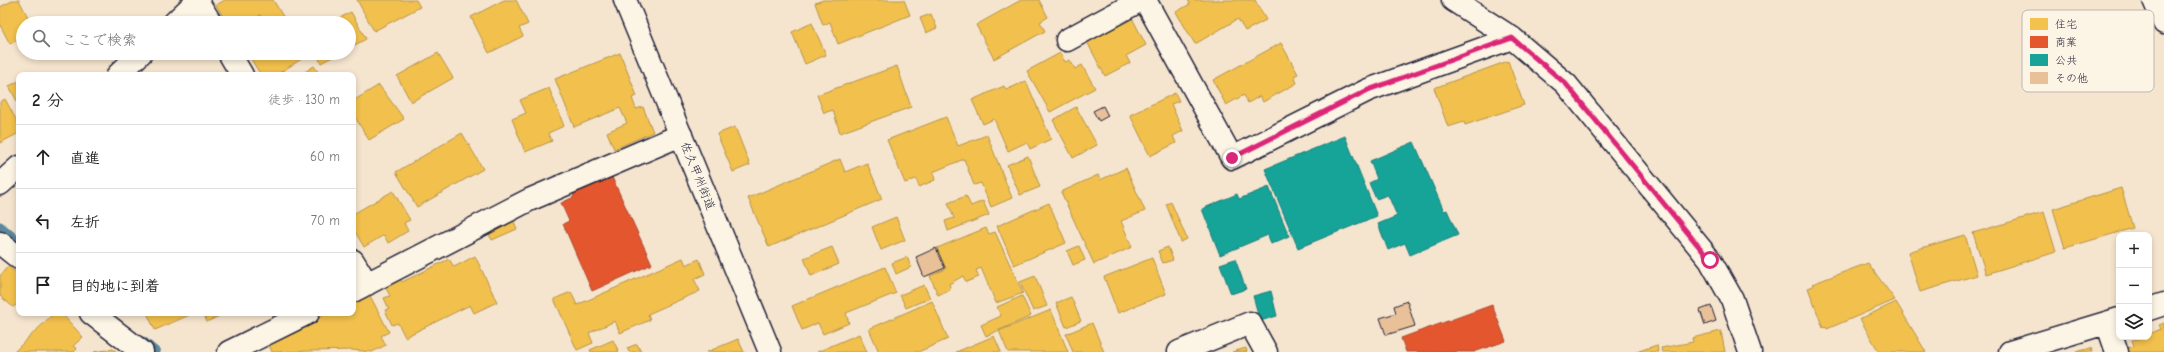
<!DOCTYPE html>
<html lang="ja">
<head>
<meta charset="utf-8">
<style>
  :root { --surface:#fff; --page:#f2f2f2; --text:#222; --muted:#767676; --line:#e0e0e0 }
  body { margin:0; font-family:"Comic Neue","Klee One",sans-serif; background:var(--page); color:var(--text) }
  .controls { position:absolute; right:12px; bottom:12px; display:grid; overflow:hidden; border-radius:8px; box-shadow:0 2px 6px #0003 }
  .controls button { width:36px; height:36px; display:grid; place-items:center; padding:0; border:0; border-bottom:1px solid var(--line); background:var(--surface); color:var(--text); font:20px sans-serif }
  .stop { position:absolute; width:12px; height:12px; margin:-9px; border:3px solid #db2777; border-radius:50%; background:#fff }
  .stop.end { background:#db2777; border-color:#fff; box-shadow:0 1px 4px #0008 }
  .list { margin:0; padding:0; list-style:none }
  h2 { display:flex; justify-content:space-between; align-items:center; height:52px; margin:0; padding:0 16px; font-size:17px }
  h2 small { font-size:13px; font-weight:400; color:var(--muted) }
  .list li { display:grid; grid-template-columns:26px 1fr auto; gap:12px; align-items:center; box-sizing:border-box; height:64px; padding:0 16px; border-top:1px solid var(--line) }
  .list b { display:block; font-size:15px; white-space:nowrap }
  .list em { font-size:13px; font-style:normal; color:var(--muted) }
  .icon { flex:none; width:22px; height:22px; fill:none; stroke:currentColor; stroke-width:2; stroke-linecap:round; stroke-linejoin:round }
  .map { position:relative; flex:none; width:2164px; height:352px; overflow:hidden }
  .search { position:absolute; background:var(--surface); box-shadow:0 2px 6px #0003; left:16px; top:16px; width:340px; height:44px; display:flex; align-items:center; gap:10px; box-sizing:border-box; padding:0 14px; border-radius:22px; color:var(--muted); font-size:15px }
  .panel { position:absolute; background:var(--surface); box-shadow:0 2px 6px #0003; left:16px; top:72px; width:340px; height:244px; border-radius:8px }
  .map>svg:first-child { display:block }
</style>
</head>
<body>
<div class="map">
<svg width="2164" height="352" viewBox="0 0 2164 352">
  <rect width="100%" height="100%" fill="#f6e5ce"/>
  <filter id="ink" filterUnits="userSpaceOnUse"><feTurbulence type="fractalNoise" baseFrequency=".025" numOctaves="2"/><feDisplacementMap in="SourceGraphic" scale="8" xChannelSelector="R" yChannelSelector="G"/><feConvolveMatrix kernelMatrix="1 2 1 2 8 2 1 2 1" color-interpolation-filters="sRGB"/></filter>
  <g filter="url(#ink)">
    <path fill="#f2c14e" stroke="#b49148" d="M 14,0 L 19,0 L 31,23 L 23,23 L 23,37 L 10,44 L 0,25 L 0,7 Z
      M 225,0 L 273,0 L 284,18 L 276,23 L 265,23 L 260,15 L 248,23 L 227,23 L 216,5 Z
      M 357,0 L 416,0 L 420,7 L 374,31 Z
      M 504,0 L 516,0 L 528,24 L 519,28 L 523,36 L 489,53 L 471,17 Z
      M 823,0 L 904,0 L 910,15 L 838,44 L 830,22 L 823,25 L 815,3 Z
      M 1021,0 L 1039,0 L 1048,17 L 1040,22 L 1045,31 L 994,59 L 976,25 Z
      M 1188,0 L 1255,0 L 1266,20 L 1245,31 L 1238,19 L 1195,44 L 1176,12 L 1190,4 Z
      M 351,12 L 366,39 L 349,48 L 349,23 L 330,23 Z
      M 931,14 L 937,28 L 926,33 L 920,18 Z
      M 1130,14 L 1146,45 L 1126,56 L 1130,63 L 1105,76 L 1085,38 Z
      M 812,23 L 826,55 L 805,64 L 792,32 Z
      M 1281,43 L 1298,74 L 1294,76 L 1297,83 L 1263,102 L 1260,96 L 1248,103 L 1244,95 L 1226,105 L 1213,80 Z
      M 247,53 L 307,53 L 308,55 L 276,75 L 261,75 Z
      M 316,53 L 340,53 L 321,63 Z
      M 438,53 L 453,78 L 411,102 L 397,76 Z
      M 620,53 L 637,96 L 632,98 L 636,109 L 643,107 L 653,132 L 614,149 L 607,132 L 627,123 L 620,108 L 574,127 L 555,79 Z
      M 1060,53 L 1065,62 L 1070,60 L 1075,69 L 1082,65 L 1095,88 L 1050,112 L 1027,71 Z
      M 1508,61 L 1524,105 L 1465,125 L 1464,122 L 1448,127 L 1434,88 Z
      M 314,66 L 320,75 L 300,75 Z
      M 897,66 L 911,107 L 840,133 L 833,110 L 824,113 L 817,95 Z
      M 19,81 L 19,105 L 9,86 Z
      M 1026,81 L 1051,139 L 1030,149 L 1027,142 L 1008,151 L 994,119 L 983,124 L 972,100 L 1004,86 L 1006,90 Z
      M 379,85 L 404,119 L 369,140 L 353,114 L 353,101 Z
      M 549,88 L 564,126 L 548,133 L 552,141 L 525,152 L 512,119 L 526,113 L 520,100 Z
      M 1175,93 L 1179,101 L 1171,104 L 1183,131 L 1173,136 L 1176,143 L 1150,156 L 1130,115 Z
      M 5,99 L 19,125 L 19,133 L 0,143 L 0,102 Z
      M 1076,107 L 1097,145 L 1073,158 L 1053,120 Z
      M 946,117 L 958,146 L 987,135 L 1012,198 L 991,207 L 981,183 L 974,185 L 964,159 L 933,172 L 935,180 L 919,187 L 916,179 L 905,183 L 887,140 Z
      M 735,127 L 750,165 L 733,172 L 717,134 Z
      M 462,133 L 483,169 L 417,207 L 396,172 Z
      M 1028,156 L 1040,187 L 1020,195 L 1007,165 Z
      M 840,159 L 845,172 L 867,163 L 882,199 L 769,247 L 748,198 Z
      M 1126,168 L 1145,211 L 1121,221 L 1132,247 L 1094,264 L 1061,192 L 1098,175 L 1100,180 Z
      M 2121,188 L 2133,228 L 2065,248 L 2053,209 Z
      M 393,191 L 410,220 L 404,223 L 408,231 L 388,243 L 384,235 L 364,247 L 353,228 L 353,214 Z
      M 966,196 L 971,206 L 983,201 L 989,215 L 948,231 L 945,221 L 954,218 L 948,203 Z
      M 1171,202 L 1187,239 L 1181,242 L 1166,204 Z
      M 1049,203 L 1066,243 L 1014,265 L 997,226 Z
      M 2044,212 L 2056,252 L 1986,274 L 1973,233 Z
      M 896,217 L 905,240 L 881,250 L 872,227 Z
      M 513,219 L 517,229 L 492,240 L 487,231 Z
      M 986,228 L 989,234 L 995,232 L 1023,293 L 996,303 L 981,268 L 976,270 L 979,277 L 966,282 L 963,276 L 949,284 L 951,289 L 938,295 L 930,276 L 946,269 L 937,248 Z
      M 1965,235 L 1977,275 L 1920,292 L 1908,252 Z
      M 1079,246 L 1085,260 L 1073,265 L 1067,251 Z
      M 832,247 L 839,264 L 811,276 L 804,258 Z
      M 1168,247 L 1173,260 L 1163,263 L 1158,251 Z
      M 475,256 L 497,302 L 474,313 L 470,305 L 405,337 L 398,323 L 392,325 L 385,310 L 389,309 L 384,298 L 390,296 L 383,282 L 397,275 L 402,282 L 449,259 L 454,267 Z
      M 907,257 L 911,267 L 896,274 L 892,263 Z
      M 683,258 L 686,265 L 699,259 L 705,274 L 694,279 L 700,291 L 648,314 L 650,320 L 620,333 L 615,321 L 589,333 L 593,343 L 577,350 L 554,299 L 571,292 L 577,305 Z
      M 1152,258 L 1166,294 L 1118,313 L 1104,277 Z
      M 1868,263 L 1895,300 L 1827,329 L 1826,327 L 1823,328 L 1808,288 L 1813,286 L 1812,284 Z
      M 8,266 L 19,275 L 19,303 L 13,307 L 0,296 L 0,276 Z
      M 885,267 L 896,293 L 846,313 L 849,323 L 823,334 L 818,323 L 802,330 L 792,306 Z
      M 1035,276 L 1047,306 L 1033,311 L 1020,282 Z
      M 924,285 L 930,298 L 906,308 L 900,295 Z
      M 368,292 L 389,332 L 381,336 L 386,345 L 372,352 L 352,350 L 272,352 L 268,343 L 326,313 L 353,313 L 353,299 Z
      M 1022,296 L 1031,316 L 986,336 L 981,325 L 1001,316 L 997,307 Z
      M 1071,297 L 1081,321 L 1066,327 L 1056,303 Z
      M 932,301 L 948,339 L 918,352 L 879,352 L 869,329 Z
      M 1896,302 L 1926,352 L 1879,352 L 1860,319 Z
      M 1051,310 L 1068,352 L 1008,352 L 999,331 Z
      M 54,313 L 61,313 L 83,337 L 73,346 L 77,349 L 74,352 L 14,352 Z
      M 147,313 L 194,313 L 155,330 Z
      M 203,313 L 225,313 L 207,322 Z
      M 1092,323 L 1104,352 L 1073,352 L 1066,334 Z
      M 2164,323 L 2164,352 L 2126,352 L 2125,349 L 2134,346 L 2132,340 L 2149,337 L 2149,334 L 2161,329 L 2159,325 Z
      M 1721,331 L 1725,352 L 1662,352 L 1661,348 L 1693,342 L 1692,338 Z
      M 859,334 L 867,352 L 817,352 Z
      M 994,336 L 1001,352 L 956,352 Z
      M 738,339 L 744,352 L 707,352 Z
      M 613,340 L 619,352 L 591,352 L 590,350 Z
      M 637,344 L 641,352 L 629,352 L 627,348 Z
      M 1657,345 L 1658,352 L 1636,352 Z
      M 1246,348 L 1247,352 L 1232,352 Z
      M 2091,348 L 2092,352 L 2076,352 Z
      M 113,349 L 117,352 L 94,352 Z"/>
    <path fill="#e4572e" stroke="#aa4732" d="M 610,173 L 652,264 L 592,291 L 563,224 L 569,221 L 561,203 L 574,197 L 571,190 Z
      M 1492,305 L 1506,341 L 1474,352 L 1406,352 L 1401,338 Z"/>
    <path fill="#17a398" stroke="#1a7c7c" d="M 1345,136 L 1377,216 L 1298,248 L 1265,169 Z
      M 1414,142 L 1444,211 L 1447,210 L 1458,235 L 1410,255 L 1405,243 L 1388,250 L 1378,224 L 1397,216 L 1388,195 L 1376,199 L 1369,183 L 1377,179 L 1370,161 Z
      M 1269,187 L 1289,236 L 1271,244 L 1268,235 L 1220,255 L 1202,209 L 1237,194 L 1239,199 Z
      M 1235,259 L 1246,289 L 1231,294 L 1220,264 Z
      M 1271,291 L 1277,316 L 1260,321 L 1253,296 Z"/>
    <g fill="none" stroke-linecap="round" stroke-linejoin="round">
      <path stroke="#5a889d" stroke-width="9" d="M 0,226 L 19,242
        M 143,341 L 156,352"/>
    </g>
    <path fill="#e9c199" stroke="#22223b" d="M 1103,106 L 1108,116 L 1099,121 L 1093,111 Z
      M 936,248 L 945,268 L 924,277 L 916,257 Z
      M 1407,301 L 1415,326 L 1386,335 L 1380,318 L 1396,313 L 1394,306 Z
      M 1711,306 L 1716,321 L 1705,325 L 1700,310 Z"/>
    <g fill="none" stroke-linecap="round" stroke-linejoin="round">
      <g stroke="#22223b" stroke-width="25">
        <path id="street" d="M 1145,0 L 1232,158 L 1368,90 L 1512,38
          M 1453,0 L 1512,38 L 1566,84 L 1710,260 L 1732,299 L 1750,352
          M 2154,0 L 2164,23
          M 197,1 L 211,23
          M 174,23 L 198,0
          M 1067,40 L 1141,0
          M 229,53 L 242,75
          M 118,75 L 141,53
          M 0,184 L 19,167
          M 0,243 L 19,258
          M 353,261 L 367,284
          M 353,291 L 529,200 L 681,135
          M 2149,309 L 2164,304
          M 91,313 L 142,352
          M 2107,323 L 2117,352
          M 229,352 L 308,313
          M 1179,352 L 1250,323 L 1266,352
          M 2010,352 L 2119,319"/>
      </g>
      <g stroke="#22223b" stroke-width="25">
        <path id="secondary" d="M 625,0 L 770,352"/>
      </g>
      <use href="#street" stroke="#fcf5e5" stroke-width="22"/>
      <use href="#secondary" stroke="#fcf5e5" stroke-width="22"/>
    </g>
  </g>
  <g fill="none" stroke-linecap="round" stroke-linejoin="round" filter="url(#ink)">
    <path stroke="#db2777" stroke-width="5" d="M 1232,158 L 1368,90 L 1512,38 L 1566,84 L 1710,260"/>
  </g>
  <g text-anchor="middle" stroke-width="4" stroke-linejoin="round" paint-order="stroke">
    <g font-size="12" fill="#22223b" stroke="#fcf5e5">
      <text transform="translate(698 176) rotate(68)" y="4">佐久甲州街道</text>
    </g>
  </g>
  <rect x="2022" y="10" width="132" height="82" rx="6" fill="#fcf5e5" stroke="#bbb6b2" stroke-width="1"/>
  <rect x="2030" y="18" width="18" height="12" fill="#f2c14e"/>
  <rect x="2030" y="36" width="18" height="12" fill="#e4572e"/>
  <rect x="2030" y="54" width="18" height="12" fill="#17a398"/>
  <rect x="2030" y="72" width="18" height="12" fill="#e9c199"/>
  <g font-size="11" fill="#22223b">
    <text x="2055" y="28">住宅</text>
    <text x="2055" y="46">商業</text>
    <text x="2055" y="64">公共</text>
    <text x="2055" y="82">その他</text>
  </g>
</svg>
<div class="controls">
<button>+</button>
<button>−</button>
<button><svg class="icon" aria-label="layers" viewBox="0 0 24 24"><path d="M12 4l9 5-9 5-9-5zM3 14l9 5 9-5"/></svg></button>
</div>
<div class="stop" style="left:1710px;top:260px"></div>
<div class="stop end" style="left:1232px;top:158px"></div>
<div class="search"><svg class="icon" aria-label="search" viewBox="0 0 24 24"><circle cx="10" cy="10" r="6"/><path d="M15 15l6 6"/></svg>ここで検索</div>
<section class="panel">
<h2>2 分<small>徒歩 · 130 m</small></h2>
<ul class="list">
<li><svg class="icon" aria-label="ahead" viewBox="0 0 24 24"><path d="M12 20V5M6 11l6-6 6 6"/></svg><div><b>直進</b></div><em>60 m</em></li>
<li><svg class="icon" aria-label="left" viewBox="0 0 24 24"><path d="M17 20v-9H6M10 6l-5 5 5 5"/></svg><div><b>左折</b></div><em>70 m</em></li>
<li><svg class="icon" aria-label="arrive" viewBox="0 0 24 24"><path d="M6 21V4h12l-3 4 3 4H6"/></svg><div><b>目的地に到着</b></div></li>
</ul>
</section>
</div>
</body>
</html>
